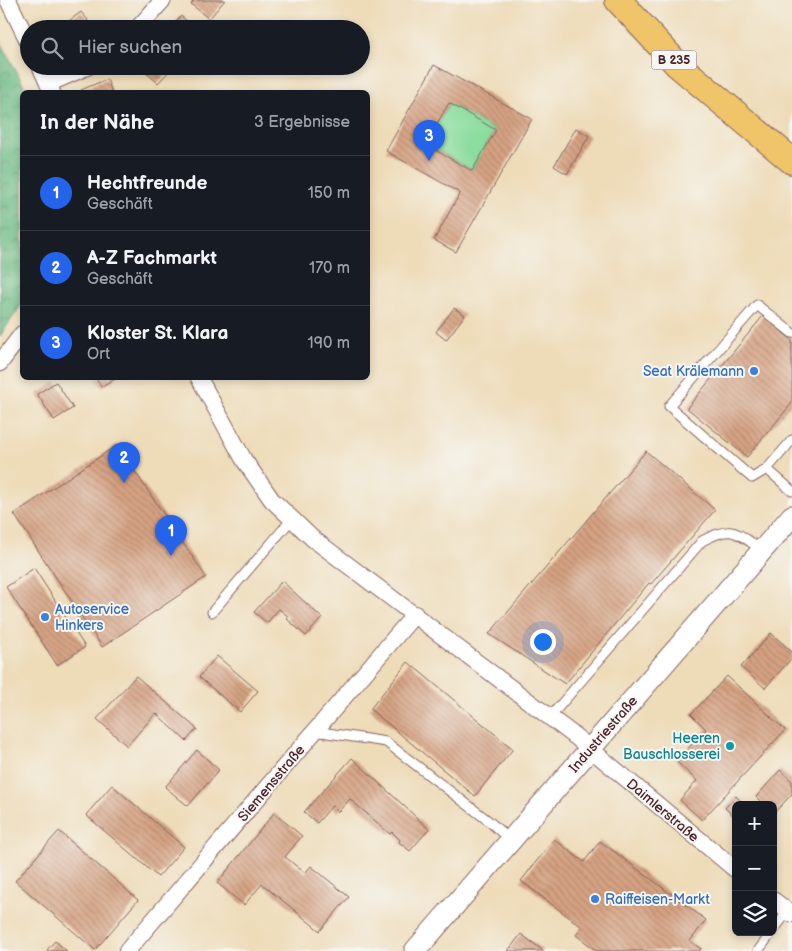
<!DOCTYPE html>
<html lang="de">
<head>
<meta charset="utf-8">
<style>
  :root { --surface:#171b24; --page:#20242c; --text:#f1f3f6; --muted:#9ea1a6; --line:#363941; --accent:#2563eb }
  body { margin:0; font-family:"Balsamiq Sans",sans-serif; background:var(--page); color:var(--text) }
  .controls { position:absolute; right:15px; bottom:15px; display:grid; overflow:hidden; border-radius:8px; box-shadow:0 2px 8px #0003 }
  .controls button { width:45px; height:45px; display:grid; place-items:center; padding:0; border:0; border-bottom:1px solid var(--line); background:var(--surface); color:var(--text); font:25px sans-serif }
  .you { position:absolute; left:542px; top:641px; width:18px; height:18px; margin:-12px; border:4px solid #fff; border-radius:50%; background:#1a73e8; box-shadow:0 0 0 8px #1a73e833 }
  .badge { display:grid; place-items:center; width:32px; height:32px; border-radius:50%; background:var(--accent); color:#fff; font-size:16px; font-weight:700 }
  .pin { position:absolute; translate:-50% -41px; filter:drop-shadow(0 1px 2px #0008) }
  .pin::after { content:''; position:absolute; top:26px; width:18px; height:15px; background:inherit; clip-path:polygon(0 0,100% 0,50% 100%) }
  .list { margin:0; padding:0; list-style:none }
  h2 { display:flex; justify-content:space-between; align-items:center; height:65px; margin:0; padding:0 20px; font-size:21px }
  h2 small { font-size:16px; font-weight:400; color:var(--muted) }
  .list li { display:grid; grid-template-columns:32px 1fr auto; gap:15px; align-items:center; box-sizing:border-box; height:75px; padding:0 20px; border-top:1px solid var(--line) }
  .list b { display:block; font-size:19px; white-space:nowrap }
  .list p { margin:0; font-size:16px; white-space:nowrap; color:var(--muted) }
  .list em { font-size:16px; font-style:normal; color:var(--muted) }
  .icon { flex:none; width:28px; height:28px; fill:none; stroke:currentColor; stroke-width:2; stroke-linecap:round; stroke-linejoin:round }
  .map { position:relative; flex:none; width:792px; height:951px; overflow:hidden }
  .search { position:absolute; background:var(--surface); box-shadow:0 2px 8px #0003; left:20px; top:20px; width:350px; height:55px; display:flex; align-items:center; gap:12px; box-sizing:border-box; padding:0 18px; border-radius:28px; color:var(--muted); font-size:19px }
  .panel { position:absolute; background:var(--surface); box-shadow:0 2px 8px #0003; left:20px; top:90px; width:350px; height:290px; border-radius:8px }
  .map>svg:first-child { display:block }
</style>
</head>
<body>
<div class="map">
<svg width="792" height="951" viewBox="0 0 792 951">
  <defs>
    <pattern id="forest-crowns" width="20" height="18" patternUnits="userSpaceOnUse" patternTransform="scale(1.25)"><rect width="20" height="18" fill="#70bc85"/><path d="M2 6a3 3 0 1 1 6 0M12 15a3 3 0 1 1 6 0" fill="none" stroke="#5e986d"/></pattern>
    <pattern id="building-back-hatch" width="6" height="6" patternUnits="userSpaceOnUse" patternTransform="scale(1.25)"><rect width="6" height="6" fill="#d6a383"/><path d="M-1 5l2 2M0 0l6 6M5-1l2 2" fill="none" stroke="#b0846b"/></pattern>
  </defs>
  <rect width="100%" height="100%" fill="#f6f6f2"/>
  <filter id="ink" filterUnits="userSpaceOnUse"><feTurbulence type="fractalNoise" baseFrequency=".02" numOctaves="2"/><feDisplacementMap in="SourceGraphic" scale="10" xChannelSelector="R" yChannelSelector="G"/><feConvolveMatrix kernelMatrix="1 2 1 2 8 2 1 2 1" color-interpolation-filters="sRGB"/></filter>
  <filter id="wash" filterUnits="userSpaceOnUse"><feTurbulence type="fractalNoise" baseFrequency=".0096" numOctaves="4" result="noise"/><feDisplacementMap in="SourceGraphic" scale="20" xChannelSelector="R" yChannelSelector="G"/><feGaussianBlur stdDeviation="1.12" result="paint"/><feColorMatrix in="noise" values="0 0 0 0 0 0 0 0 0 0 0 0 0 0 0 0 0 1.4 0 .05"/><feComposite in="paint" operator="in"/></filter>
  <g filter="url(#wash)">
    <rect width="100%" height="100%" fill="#eedcb9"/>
    <path fill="url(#forest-crowns)" stroke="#5d6e58" d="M 0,40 L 27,92 L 22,92 L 22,304 L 0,336 Z"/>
    <path fill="#8bdd9e" stroke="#6a7e64" d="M 449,103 L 495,130 L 472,170 L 426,144 Z"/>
    <g id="blocks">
      <path fill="url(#building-back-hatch)" fill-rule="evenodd" d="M 195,0 L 225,0 L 209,19 L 191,4 Z
        M 81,12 L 88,20 L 81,27 L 83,29 L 58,29 Z
        M 181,16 L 196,29 L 170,29 Z
        M 434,65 L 532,119 L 456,252 L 434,240 L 460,193 L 386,151 ZM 449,103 L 496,130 L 472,171 L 425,144 Z
        M 138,66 L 174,66 L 158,83 Z
        M 107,79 L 112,92 L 82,92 L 81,90 Z
        M 576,128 L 589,136 L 567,174 L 554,166 Z
        M 454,308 L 465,315 L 446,340 L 436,332 Z
        M 763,316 L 792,340 L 792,403 L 747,457 L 687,408 Z
        M 95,378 L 117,378 L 102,387 Z
        M 56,382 L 73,408 L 54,420 L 37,394 Z
        M 117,445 L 206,577 L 102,647 L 14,514 Z
        M 646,451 L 715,510 L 651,584 L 649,583 L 565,684 L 489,634 Z
        M 34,568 L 85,647 L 57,665 L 6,587 Z
        M 282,581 L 322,618 L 306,636 L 287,619 L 289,617 L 279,609 L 267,623 L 254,612 Z
        M 771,633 L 792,652 L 792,658 L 765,688 L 741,667 Z
        M 217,656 L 258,691 L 240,712 L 199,677 Z
        M 408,662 L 513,749 L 475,796 L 370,709 Z
        M 136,676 L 197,729 L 186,741 L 156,713 L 127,746 L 97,719 Z
        M 727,676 L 785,730 L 702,820 L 680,800 L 697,781 L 676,761 L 706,729 L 691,714 Z
        M 197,750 L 219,770 L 188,806 L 165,787 Z
        M 352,758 L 429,829 L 410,851 L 399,842 L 400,840 L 392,832 L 390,834 L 350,799 L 338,812 L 332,806 L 317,823 L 304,812 Z
        M 780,770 L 792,781 L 792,794 L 773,814 L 773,805 L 764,805 L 756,797 Z
        M 112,785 L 184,847 L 158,877 L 86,815 Z
        M 736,796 L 745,805 L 736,805 L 736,818 L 725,808 Z
        M 274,813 L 302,836 L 285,857 L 305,873 L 311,866 L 349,897 L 320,931 L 262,884 L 244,905 L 217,883 Z
        M 59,831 L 138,900 L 95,950 L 15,881 Z
        M 554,839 L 584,862 L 600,841 L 706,920 L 690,941 L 701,949 L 699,951 L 597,951 L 576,935 L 582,927 L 521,881 Z
        M 521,934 L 544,951 L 508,951 Z
        M 55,941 L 67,951 L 49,951 L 47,950 Z"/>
    </g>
  </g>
  <g filter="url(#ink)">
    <use href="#blocks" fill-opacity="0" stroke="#83615d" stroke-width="1"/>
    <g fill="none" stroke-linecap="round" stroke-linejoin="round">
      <g stroke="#83615d" stroke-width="11">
        <path id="service" d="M 792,333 L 757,305 L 669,406 L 752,478 L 767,469 L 792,440
          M 767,469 L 792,491
          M 212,612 L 292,519
          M 550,717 L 702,541 C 733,524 735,532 762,550
          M 315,731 L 386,742 L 490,822 L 511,841
          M 773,931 L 788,911
          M 758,951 L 772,932"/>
      </g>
      <g stroke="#83615d" stroke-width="18">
        <path id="minor" d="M 8,0 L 29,43
          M 137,29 L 163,0
          M 40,66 L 52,92
          M 48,84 L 89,66
          M 0,363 L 22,334
          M 199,378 L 244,460 L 272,500 L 312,538 L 576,737 L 736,870
          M 773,900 L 792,914
          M 127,951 L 415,614"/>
      </g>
      <g stroke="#83615d" stroke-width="23">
        <path id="tertiary" d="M 415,951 L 792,516"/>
      </g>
      <g stroke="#83615d" stroke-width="28">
        <path id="primary" d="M 618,0 L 677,64 L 792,161"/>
      </g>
      <use href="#service" stroke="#fff" stroke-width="9"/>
      <use href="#minor" stroke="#fff" stroke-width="16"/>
      <use href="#tertiary" stroke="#fff" stroke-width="21"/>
      <use href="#primary" stroke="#f0c469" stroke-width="26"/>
    </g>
  </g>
  <g fill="#3f7fe0" stroke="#f6f6f2" stroke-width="2">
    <circle cx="754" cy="371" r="5"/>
    <circle cx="45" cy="617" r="5"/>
    <circle cx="595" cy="899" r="5"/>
  </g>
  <circle fill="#0f9aa8" stroke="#f6f6f2" stroke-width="2" cx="730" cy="746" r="5"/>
  <g text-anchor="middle" stroke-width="4" stroke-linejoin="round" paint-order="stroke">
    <rect fill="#f6f6f2" stroke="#7e6067" stroke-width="1" x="651.5" y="50.5" width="45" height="19" rx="4"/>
    <g font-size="12" font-weight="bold" fill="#4a1f2b">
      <text x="674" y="64">B 235</text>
    </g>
    <g font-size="14" fill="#366cbe" stroke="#f6f6f2" text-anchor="start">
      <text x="744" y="376" text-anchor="end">Seat Krälemann</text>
      <text x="55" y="614">Autoservice<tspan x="55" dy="16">Hinkers</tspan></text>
      <text x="605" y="904">Raiffeisen-Markt</text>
    </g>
    <g font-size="14" fill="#4a1f2b" stroke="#f6f6f2">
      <text transform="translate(603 734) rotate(-49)" y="5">Industriestraße</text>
      <text transform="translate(271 783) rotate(-50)" y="5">Siemensstraße</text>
      <text transform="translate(663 810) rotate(40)" y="5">Daimlerstraße</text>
    </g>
    <g font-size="14" fill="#0d838f" stroke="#f6f6f2" text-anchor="end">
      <text x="720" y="743">Heeren<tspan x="720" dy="16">Bauschlosserei</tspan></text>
    </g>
  </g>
</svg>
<div class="controls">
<button>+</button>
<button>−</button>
<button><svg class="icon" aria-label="layers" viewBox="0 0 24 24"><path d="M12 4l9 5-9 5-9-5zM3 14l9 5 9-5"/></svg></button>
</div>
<div class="you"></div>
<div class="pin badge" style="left:171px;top:556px">1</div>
<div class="pin badge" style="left:124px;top:483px">2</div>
<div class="pin badge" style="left:429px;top:161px">3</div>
<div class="search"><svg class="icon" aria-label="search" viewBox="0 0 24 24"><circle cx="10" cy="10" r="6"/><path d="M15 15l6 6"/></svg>Hier suchen</div>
<section class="panel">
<h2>In der Nähe<small>3 Ergebnisse</small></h2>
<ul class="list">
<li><span class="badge">1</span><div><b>Hechtfreunde</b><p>Geschäft</p></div><em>150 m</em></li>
<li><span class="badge">2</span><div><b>A-Z Fachmarkt</b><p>Geschäft</p></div><em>170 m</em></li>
<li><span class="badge">3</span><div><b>Kloster St. Klara</b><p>Ort</p></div><em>190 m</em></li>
</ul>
</section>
</div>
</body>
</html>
